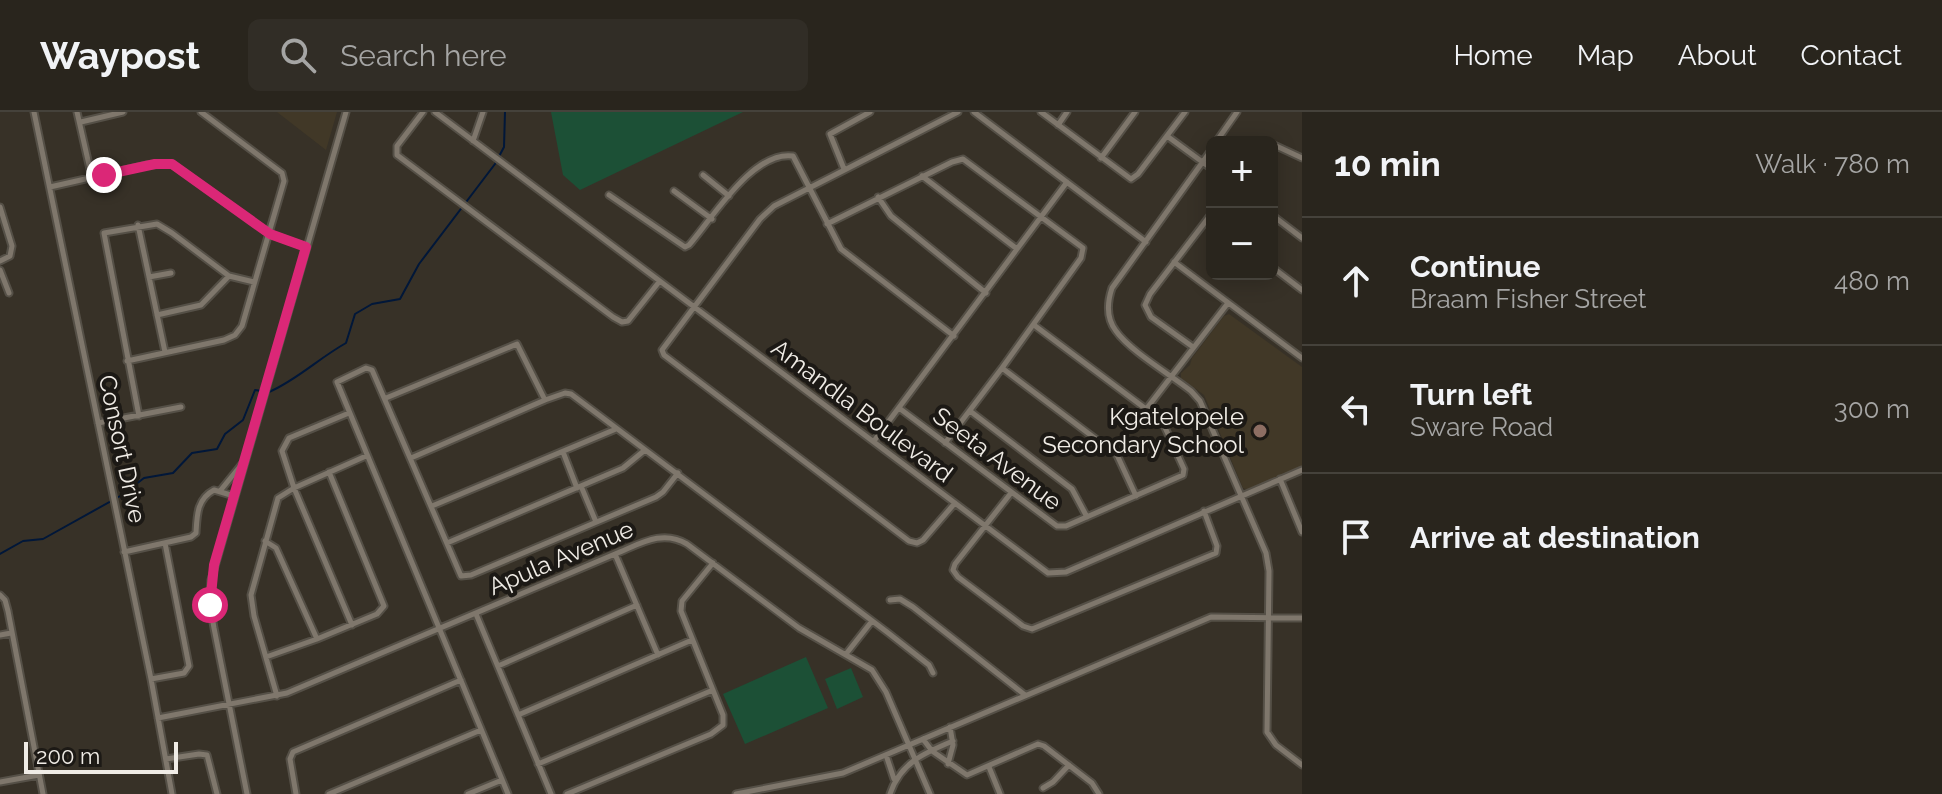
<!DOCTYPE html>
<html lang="en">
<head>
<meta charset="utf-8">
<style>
  :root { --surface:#29251d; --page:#312d26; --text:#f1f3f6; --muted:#a5a5a4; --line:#45423b }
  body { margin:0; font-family:Raleway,sans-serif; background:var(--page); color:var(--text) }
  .controls { position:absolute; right:24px; top:24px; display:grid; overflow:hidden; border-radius:12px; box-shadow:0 4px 20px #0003 }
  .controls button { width:72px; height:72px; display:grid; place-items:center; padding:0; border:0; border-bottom:2px solid var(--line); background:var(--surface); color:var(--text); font:40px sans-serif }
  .scale { position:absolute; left:24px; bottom:20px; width:154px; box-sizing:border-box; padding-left:8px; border:4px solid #f0ece6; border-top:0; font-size:22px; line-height:28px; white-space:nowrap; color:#f0ece6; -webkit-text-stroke:6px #1c1915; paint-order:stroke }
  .stop { position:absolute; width:24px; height:24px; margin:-18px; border:6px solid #db2777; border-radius:50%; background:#fff }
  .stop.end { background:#db2777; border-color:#fff; box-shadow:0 2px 8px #0008 }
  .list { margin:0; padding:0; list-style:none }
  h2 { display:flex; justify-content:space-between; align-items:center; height:104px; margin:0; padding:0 32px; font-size:34px }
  h2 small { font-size:26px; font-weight:400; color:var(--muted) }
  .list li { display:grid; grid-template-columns:52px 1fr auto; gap:24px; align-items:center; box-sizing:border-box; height:128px; padding:0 32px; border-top:2px solid var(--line) }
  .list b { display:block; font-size:30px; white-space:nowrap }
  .list p { margin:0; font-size:26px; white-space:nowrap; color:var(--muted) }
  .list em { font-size:26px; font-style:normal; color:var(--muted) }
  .icon { flex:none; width:44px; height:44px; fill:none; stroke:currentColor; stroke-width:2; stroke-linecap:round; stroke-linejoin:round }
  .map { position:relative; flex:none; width:1302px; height:682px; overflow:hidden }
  header { display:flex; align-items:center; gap:48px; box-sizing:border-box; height:112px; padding:0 40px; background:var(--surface); border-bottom:2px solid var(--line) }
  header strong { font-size:38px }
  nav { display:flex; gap:44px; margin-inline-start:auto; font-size:28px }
  .search { width:560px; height:72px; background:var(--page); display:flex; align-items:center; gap:20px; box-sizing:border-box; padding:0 28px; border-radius:12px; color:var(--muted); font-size:30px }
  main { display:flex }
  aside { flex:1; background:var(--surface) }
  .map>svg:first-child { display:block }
</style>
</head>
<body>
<header>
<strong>Waypost</strong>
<div class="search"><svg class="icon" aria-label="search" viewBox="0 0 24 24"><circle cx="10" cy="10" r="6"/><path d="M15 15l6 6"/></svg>Search here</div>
<nav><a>Home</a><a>Map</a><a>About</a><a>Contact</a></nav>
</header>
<main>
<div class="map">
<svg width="1302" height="682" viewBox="0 0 1302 682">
  <rect width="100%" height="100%" fill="#373127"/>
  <path fill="#413827" d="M 277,0 L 337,0 L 326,38 Z
    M 1229,202 L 1302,255 L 1302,355 L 1248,378 L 1243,376 L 1204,283 L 1181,266 L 1181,261 L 1190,253 L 1192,246 L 1224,204 Z"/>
  <path fill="#1c5036" d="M 551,0 L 743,0 L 580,78 L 563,63 Z
    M 806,545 L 828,596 L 745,632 L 723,582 Z
    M 851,556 L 863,585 L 837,597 L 825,567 Z"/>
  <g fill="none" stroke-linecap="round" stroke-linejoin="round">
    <path stroke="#011739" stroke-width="2" d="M 269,280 C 297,268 319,246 346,231 L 355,202 L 372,192 L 400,187 L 419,152 L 495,52 L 504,35 L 505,0
      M 0,442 L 23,429 L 43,427 L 122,383 L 144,366 L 173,361 L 192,341 L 217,337 L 225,322 L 243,308 L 255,278 L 262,279"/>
    <g stroke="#555047" stroke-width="9">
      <path id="minor" d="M 34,0 L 151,567 L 172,682
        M 77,0 L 92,66
        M 423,0 L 397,34 L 397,43 L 613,205 L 622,210 L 628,209 L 659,170
        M 435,0 L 1048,461 L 1066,460 L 1302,358
        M 974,0 L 1146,130
        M 1041,0 L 1131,67 L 1138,62 L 1185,0
        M 81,10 L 123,0
        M 1058,13 L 1067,0
        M 1167,24 L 1212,57
        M 473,29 L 483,0
        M 1216,30 L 1237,0
        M 1272,32 L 1302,46
        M 1212,37 L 1112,176 C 1107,191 1106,206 1116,219 C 1130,239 1171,263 1191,279 L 1200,289 L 1266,441 L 1269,459 L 1267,620 L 1276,633 L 1302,653
        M 1101,46 L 1135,0
        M 844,57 L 830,22 L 870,0
        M 703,63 L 729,84
        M 922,64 L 1017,137
        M 50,75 L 147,53 L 172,52 L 270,122 L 306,135
        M 674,79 L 712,107
        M 609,83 L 685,135 L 689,133 C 712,107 753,38 793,44 L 841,137 L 954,224
        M 878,85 L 891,104 L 986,181
        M 0,95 L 12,134 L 10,144 L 0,149
        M 1272,103 L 1302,126
        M 827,112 L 952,50 L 963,47 L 1083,136 L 1081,146 L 1002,256 L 945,331
        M 138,113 L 165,240
        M 1174,150 L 1302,246
        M 1272,155 L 1302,178
        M 0,158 L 9,181
        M 149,165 L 171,161
        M 157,203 L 201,193 L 229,164
        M 1193,235 L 1151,205 L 1145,193 L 1150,182 L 1212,101
        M 127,249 L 224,228 L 235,223 L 242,214 L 284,69 L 282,61 L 201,0
        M 1002,256 L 1117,343 L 1136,384
        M 386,286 L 517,232 L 545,288
        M 899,296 L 1057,414 L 1066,414 L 1183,363 L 1184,357 L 1162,309 L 1034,213
        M 1147,296 L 1228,191
        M 970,299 L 1072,377 L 1087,405
        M 349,301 L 289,326 L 282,339 L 294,376 L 352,513
        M 139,304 L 104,121 L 157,112 L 172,121 L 229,164 L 254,170
        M 98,311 L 181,295
        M 874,329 L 1067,70
        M 563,340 L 577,376
        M 411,346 L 545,288 L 565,281 L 571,282 L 887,520 L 929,553 L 933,561
        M 1280,367 L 1302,420
        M 581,374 L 596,410
        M 220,379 L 242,352
        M 1011,381 L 955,452 L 953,458 L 958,465 L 1023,514 L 1032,517 L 1216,441 L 1217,434 L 1204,399
        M 955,391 L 923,428 L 917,431 L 909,429 L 664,243 L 662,238 L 760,107 L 774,94 L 958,0
        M 432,394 L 616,317
        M 265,429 L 276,436 L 317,527
        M 447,431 L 623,356 L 645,338
        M 124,440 L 191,425 L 196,421 C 197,403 197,387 214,378 L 234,384
        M 615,442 L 658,543
        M 0,483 L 5,488 L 8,499 L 43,682
        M 890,488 L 900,487 L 913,495 L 1025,583
        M 476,502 L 551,682
        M 0,523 L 11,521
        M 846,542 L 872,509
        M 266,545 L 317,527 L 377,502 L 384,494 L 329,360
        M 498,554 L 637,493
        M 151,567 L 184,561 L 189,554 L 165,431
        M 277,584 L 254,504 L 251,483 L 278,386 L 294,376 L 366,344
        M 518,603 L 692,528
        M 158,606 L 287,581 L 615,442 C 640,432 662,417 687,432 L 799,516 L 872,558 L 886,580 L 930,682
        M 923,627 L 932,639 L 967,663 L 1038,632 L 1044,634 L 1092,671 L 1099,682
        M 886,643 L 894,667
        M 166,647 L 199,642 L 207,643 L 217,682
        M 538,652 L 713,578
        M 948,652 L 953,633 L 950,615
        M 989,655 L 1000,682
        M 0,670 L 39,663
        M 1043,676 L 1053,670 L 1069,653
        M 247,682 L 214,516 L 210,493 L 211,468 L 346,0
        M 296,682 L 290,647 L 293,640 L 461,568
        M 329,682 L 481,618
        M 468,682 L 502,668
        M 508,682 L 337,270 L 366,256 L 372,258 L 461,464 L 471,463 L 656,385 L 663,380 L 678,361
        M 567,682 L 711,622 L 723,613 L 723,603 L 681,499 L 682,489 L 713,451
        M 736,682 L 843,661 L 1211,505 L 1302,506
        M 890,682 C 900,651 924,641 953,629"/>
    </g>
    <use href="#minor" stroke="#7f776c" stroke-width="5"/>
  </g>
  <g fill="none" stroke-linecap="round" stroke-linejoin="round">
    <path stroke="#db2777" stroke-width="10" d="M 104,63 L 155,52 L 172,52 L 270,122 L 306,135 L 214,453 L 210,493"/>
  </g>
  <circle fill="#8d6e63" stroke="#1c1915" stroke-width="3" cx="1260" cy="319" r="8"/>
  <g text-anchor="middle" stroke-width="8" stroke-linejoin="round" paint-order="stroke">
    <g font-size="24" fill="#f0ece6" stroke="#1c1915">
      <text transform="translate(862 299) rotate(37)" y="8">Amandla Boulevard</text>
      <text transform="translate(122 337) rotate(78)" y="8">Consort Drive</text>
      <text transform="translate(997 347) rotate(37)" y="8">Seeta Avenue</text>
      <text transform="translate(561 446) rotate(-23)" y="8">Apula Avenue</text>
    </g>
    <g font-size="24" fill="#f0ece6" stroke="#1c1915" text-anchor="end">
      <text x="1244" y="313">Kgatelopele<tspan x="1244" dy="28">Secondary School</tspan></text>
    </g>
  </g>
</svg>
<div class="controls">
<button>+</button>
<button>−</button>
</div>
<div class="scale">200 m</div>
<div class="stop" style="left:210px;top:493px"></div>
<div class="stop end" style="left:104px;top:63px"></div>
</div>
<aside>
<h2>10 min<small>Walk · 780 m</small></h2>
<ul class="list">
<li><svg class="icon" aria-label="ahead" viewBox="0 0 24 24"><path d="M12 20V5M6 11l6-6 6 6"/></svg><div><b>Continue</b><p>Braam Fisher Street</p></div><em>480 m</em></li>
<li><svg class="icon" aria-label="left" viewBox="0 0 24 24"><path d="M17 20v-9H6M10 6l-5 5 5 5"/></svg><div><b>Turn left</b><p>Sware Road</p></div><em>300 m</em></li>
<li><svg class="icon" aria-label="arrive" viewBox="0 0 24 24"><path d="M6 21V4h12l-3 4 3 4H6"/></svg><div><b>Arrive at destination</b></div></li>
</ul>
</aside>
</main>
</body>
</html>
